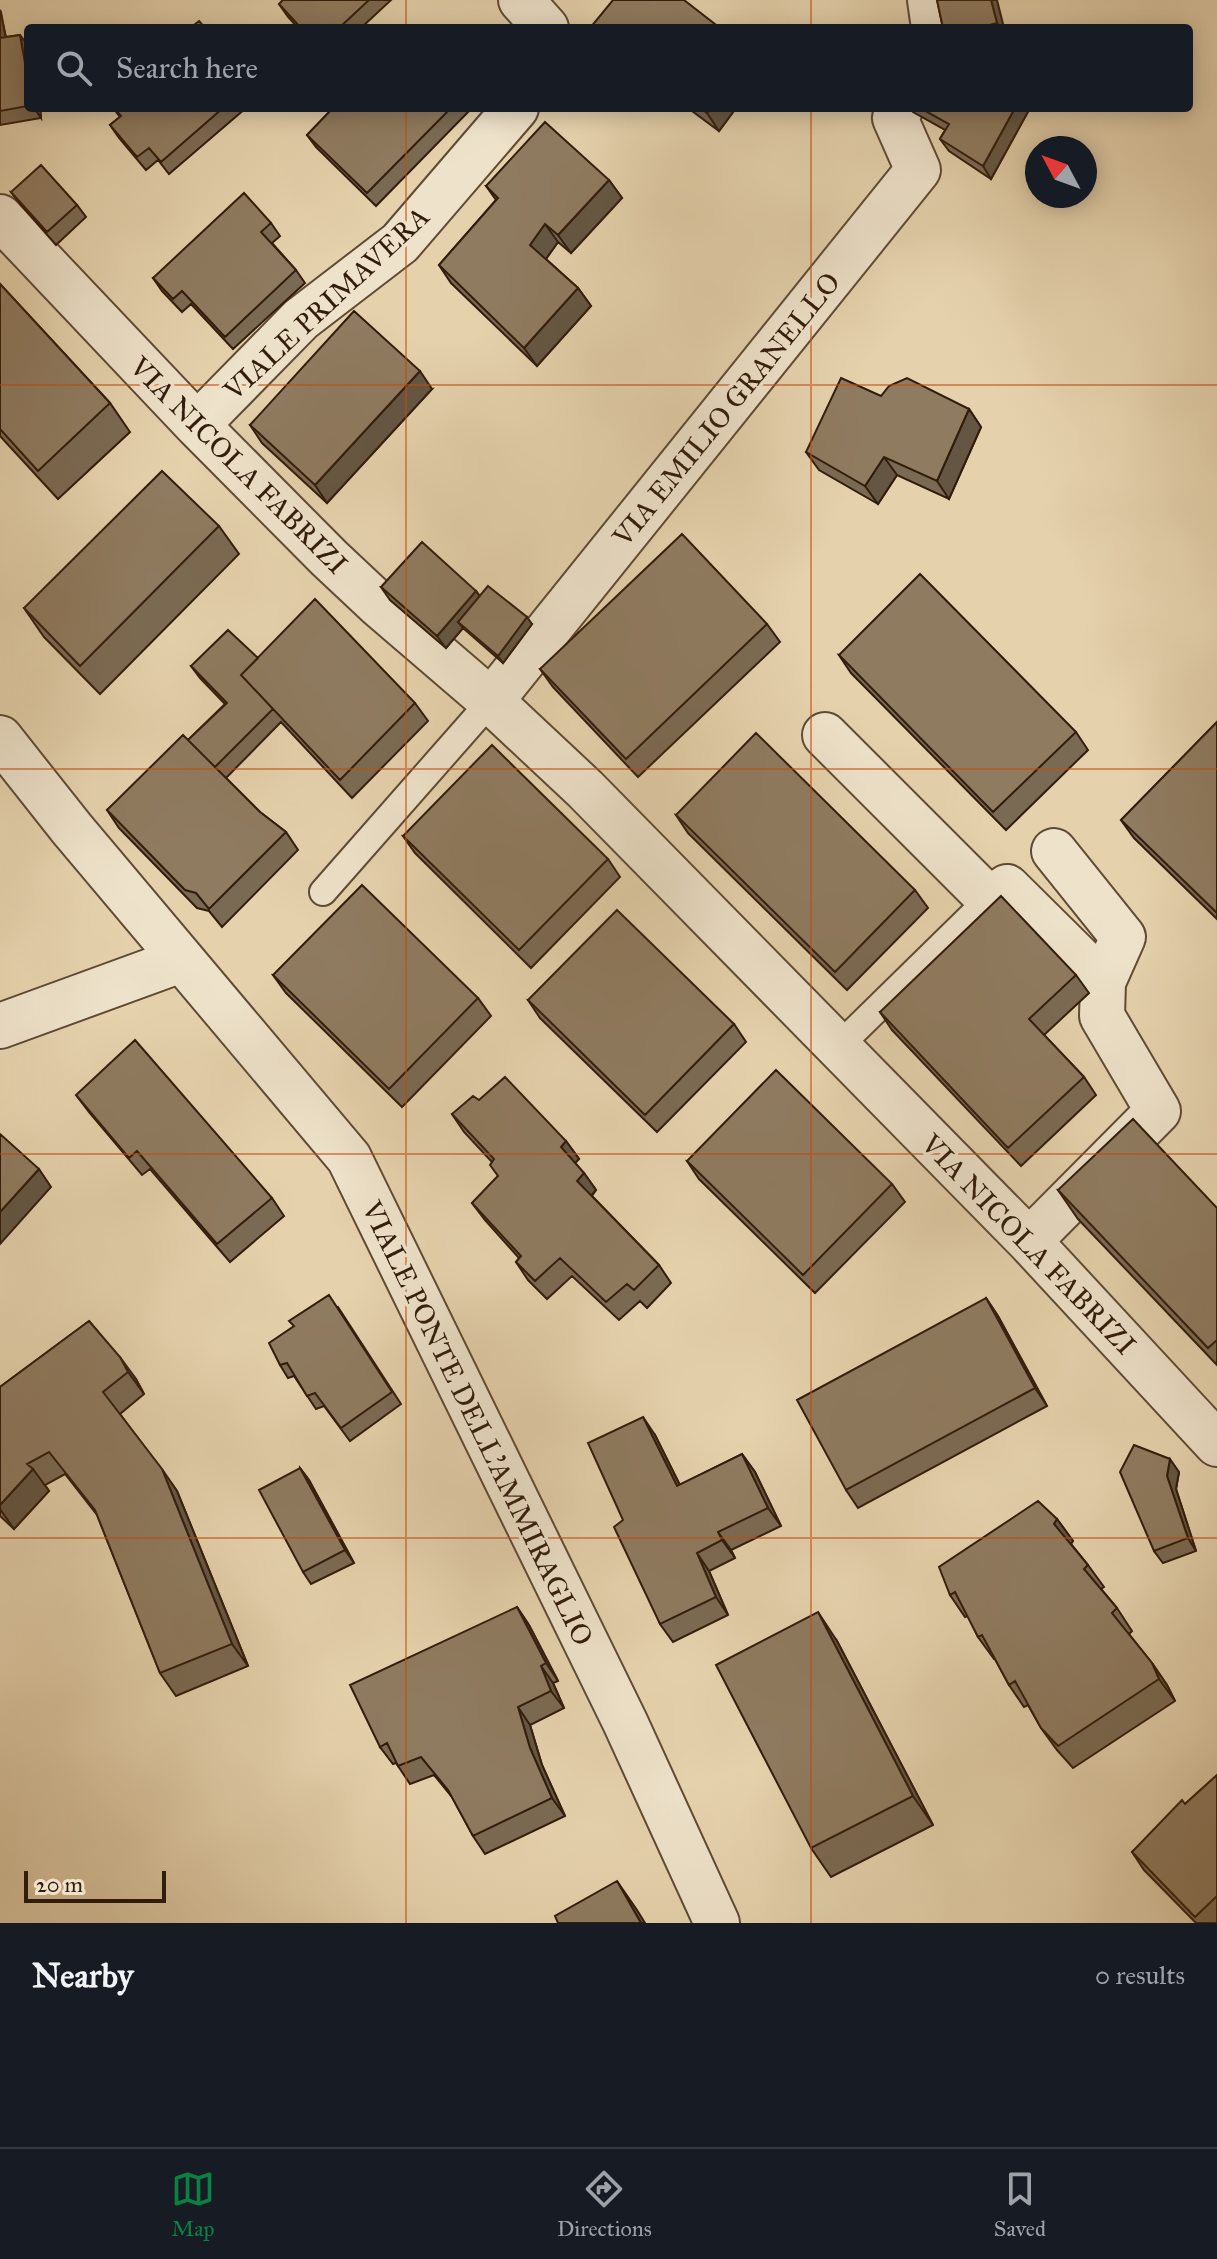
<!DOCTYPE html>
<html lang="en">
<head>
<meta charset="utf-8">
<style>
  :root { --surface:#171b24; --page:#242831; --text:#f1f3f6; --muted:#9ea1a6; --line:#363941; --accent:#0b8043 }
  body { margin:0; font-family:"IM FELL Great Primer",serif; background:var(--page); color:var(--text) }
  .compass { position:absolute; left:1025px; top:136px; width:72px; height:72px; border-radius:50%; background:var(--surface); box-shadow:0 4px 20px #0003; rotate:311deg }
  .scale { position:absolute; left:24px; bottom:20px; width:142px; box-sizing:border-box; padding-left:8px; border:4px solid #321c0c; border-top:0; font-size:22px; line-height:28px; white-space:nowrap; color:#321c0c; -webkit-text-stroke:6px #eee2ca; paint-order:stroke }
  .list { margin:0; padding:0; list-style:none }
  h2 { display:flex; justify-content:space-between; align-items:center; height:104px; margin:0; padding:0 32px; font-size:34px }
  h2 small { font-size:26px; font-weight:400; color:var(--muted) }
  .icon { flex:none; width:44px; height:44px; fill:none; stroke:currentColor; stroke-width:2; stroke-linecap:round; stroke-linejoin:round }
  .map { position:relative; flex:none; width:1217px; height:1923px; overflow:hidden }
  .search { position:absolute; background:var(--surface); box-shadow:0 4px 20px #0003; left:24px; right:24px; top:24px; height:88px; display:flex; align-items:center; gap:20px; box-sizing:border-box; padding:0 28px; border-radius:8px; color:var(--muted); font-size:30px }
  .sheet { height:224px; background:var(--surface) }
  nav { display:flex; justify-content:space-around; align-items:center; box-sizing:border-box; height:112px; border-top:2px solid var(--line); background:var(--surface); font-size:22px; color:var(--muted) }
  nav a { display:grid; justify-items:center; gap:4px }
  nav .on { color:var(--accent) }
  .map>svg:first-child { display:block }
</style>
</head>
<body>
<div class="map">
<svg width="1217" height="1923" viewBox="0 0 1217 1923">
  <rect width="100%" height="100%" fill="#e5d2ad"/>
  <filter id="stains"><feTurbulence type="fractalNoise" baseFrequency=".0025" numOctaves="4"/><feColorMatrix values="0 0 0 0 .2 0 0 0 0 .09 0 0 0 0 .02 0 0 0 .5 -.17"/></filter>
  <radialGradient id="worn" r=".72"><stop offset=".6" stop-color="#630" stop-opacity="0"/><stop offset="1" stop-color="#630" stop-opacity=".3"/></radialGradient>
  <g fill="none" stroke-linecap="round" stroke-linejoin="round">
    <g stroke="#5f4a34" stroke-width="30">
      <path id="lane" d="M 323,892 L 491,701
        M 838,1047 L 989,899"/>
    </g>
    <g stroke="#5f4a34" stroke-width="48">
      <path id="street" d="M 521,0 L 546,28
        M 930,0 L 934,28
        M 0,217 L 197,425 L 329,558 L 378,604 L 491,701 L 585,789 L 1029,1241 L 1217,1444
        M 197,425 L 301,319 L 400,243 L 516,108
        M 491,701 L 918,170 L 895,118 L 901,108
        M 825,735 L 989,899 L 1007,887 L 1103,982 L 1102,1016 L 1158,1111 L 1029,1241
        M 0,738 L 72,829 L 349,1158 L 625,1722 L 717,1923
        M 1054,851 L 1123,937 L 1103,982
        M 0,1026 L 181,960"/>
    </g>
    <use href="#lane" stroke="#eee2ca" stroke-width="26"/>
    <use href="#street" stroke="#eee2ca" stroke-width="44"/>
  </g>
  <path fill="#7b6a53" stroke="#321c0c" stroke-width="2" d="M 283,0 L 391,0 L 361,28 L 298,28 L 288,17 L 279,4 Z
    M 937,0 L 1003,25 L 1010,28 L 943,28 Z
    M 0,10 L 6,37 L 20,35 L 28,46 L 28,108 L 40,108 L 41,118 L 0,125 Z
    M 113,108 L 246,108 L 169,174 L 158,160 L 146,170 L 119,138 L 110,125 L 120,117 Z
    M 333,108 L 472,108 L 376,206 L 316,147 L 307,135 Z
    M 688,108 L 736,108 L 719,131 Z
    M 910,108 L 1030,108 L 991,179 L 949,151 L 940,139 L 945,130 L 913,112 Z
    M 609,180 L 622,198 L 571,253 L 558,242 L 546,259 L 578,288 L 591,306 L 537,366 L 451,283 L 439,265 L 496,200 L 486,186 Z
    M 11,192 L 77,205 L 86,217 L 56,245 L 20,204 Z
    M 271,223 L 280,236 L 272,243 L 296,270 L 305,283 L 233,349 L 191,304 L 182,312 L 162,291 L 153,278 Z
    M 0,284 L 110,403 L 130,432 L 58,499 L 0,436 Z
    M 432,389 L 327,503 L 262,443 L 250,425 Z
    M 881,396 L 969,409 L 981,427 L 949,499 L 897,475 L 878,504 L 819,470 L 806,452 Z
    M 219,526 L 239,554 L 100,694 L 44,637 L 24,608 Z
    M 381,587 L 476,591 L 480,596 L 532,624 L 503,663 L 463,628 L 446,648 L 390,600 Z
    M 767,624 L 780,642 L 638,777 L 553,687 L 540,669 Z
    M 839,655 L 1076,732 L 1088,750 L 1006,830 L 851,673 Z
    M 258,658 L 415,703 L 428,721 L 352,798 L 281,722 L 226,778 L 260,812 L 286,832 L 298,850 L 222,927 L 209,911 L 197,908 L 119,828 L 107,810 L 188,740 L 225,704 L 200,678 L 191,666 Z
    M 1217,722 L 1217,919 L 1134,838 L 1121,820 Z
    M 676,815 L 915,890 L 928,908 L 847,990 L 688,833 Z
    M 403,836 L 608,859 L 620,877 L 531,968 L 415,853 Z
    M 273,975 L 478,998 L 491,1016 L 402,1107 L 286,993 Z
    M 1076,975 L 1089,993 L 1044,1035 L 1084,1077 L 1096,1095 L 1021,1166 L 892,1030 L 880,1012 Z
    M 528,1000 L 734,1024 L 746,1042 L 657,1132 L 540,1018 Z
    M 76,1095 L 272,1198 L 284,1216 L 230,1262 L 150,1169 L 142,1175 L 89,1112 Z
    M 479,1100 L 566,1141 L 579,1159 L 575,1163 L 584,1173 L 596,1190 L 592,1196 L 659,1265 L 671,1283 L 647,1308 L 640,1301 L 619,1320 L 572,1276 L 547,1299 L 528,1280 L 516,1262 L 519,1258 L 485,1220 L 472,1203 L 498,1176 L 492,1162 L 464,1132 L 452,1114 Z
    M 687,1161 L 892,1184 L 905,1202 L 815,1293 L 699,1179 Z
    M 1058,1190 L 1217,1208 L 1217,1365 L 1078,1219 Z
    M 986,1298 L 998,1316 L 1047,1406 L 858,1508 L 846,1490 Z
    M 338,1307 L 401,1404 L 350,1441 L 324,1406 L 316,1409 L 294,1376 L 288,1378 L 280,1365 Z
    M 89,1321 L 136,1379 L 144,1394 L 120,1414 L 177,1491 L 248,1666 L 176,1696 L 160,1673 L 97,1515 L 65,1474 L 45,1485 L 49,1491 L 14,1529 L 0,1516 L 0,1387 Z
    M 655,1435 L 680,1485 L 742,1454 L 755,1472 L 781,1526 L 731,1550 L 735,1558 L 709,1571 L 728,1615 L 673,1642 L 660,1624 L 623,1520 Z
    M 300,1468 L 309,1480 L 354,1563 L 311,1584 L 303,1572 Z
    M 1179,1472 L 1176,1489 L 1196,1551 L 1163,1563 L 1154,1551 Z
    M 1057,1519 L 1073,1541 L 1071,1544 L 1088,1565 L 1104,1587 L 1101,1589 L 1117,1608 L 1132,1631 L 1129,1634 L 1152,1663 L 1167,1685 L 1175,1701 L 1073,1768 L 1057,1750 L 1041,1728 L 1028,1705 L 1024,1707 L 1009,1685 L 995,1659 L 994,1659 L 978,1637 L 968,1616 L 965,1617 L 950,1595 Z
    M 517,1607 L 529,1625 L 558,1681 L 553,1683 L 564,1708 L 530,1725 L 542,1765 L 565,1816 L 485,1854 L 473,1836 L 452,1797 L 434,1775 L 410,1784 L 396,1763 L 393,1764 L 380,1747 Z
    M 837,1641 L 933,1825 L 831,1877 L 811,1848 Z
    M 1217,1775 L 1217,1923 L 1196,1923 L 1144,1870 L 1132,1852 Z"/>
  <path fill="#645643" stroke="#321c0c" stroke-width="2" d="M 991,0 L 997,0 L 1004,28 L 1000,28 L 997,23 Z
    M 0,10 L 1,12 L 8,51 L 0,39 Z
    M 20,35 L 28,46 L 28,80 Z
    M 34,108 L 40,108 L 41,118 Z
    M 710,108 L 736,108 L 719,131 L 707,113 Z
    M 1015,108 L 1030,108 L 991,179 L 983,166 Z
    M 609,180 L 622,198 L 571,253 L 558,235 Z
    M 545,224 L 558,242 L 543,263 L 530,245 Z
    M 578,288 L 591,306 L 537,366 L 524,348 Z
    M 420,371 L 432,389 L 327,503 L 315,485 Z
    M 969,409 L 981,427 L 949,499 L 937,481 Z
    M 884,457 L 897,475 L 878,504 L 865,486 Z
    M 476,591 L 484,603 L 458,622 L 463,628 L 446,648 L 437,636 Z
    M 527,617 L 532,624 L 503,663 L 498,656 Z
    M 566,1141 L 579,1159 L 573,1165 L 561,1147 Z
    M 39,1169 L 51,1187 L 0,1244 L 0,1212 Z
    M 584,1173 L 596,1190 L 589,1198 L 577,1181 Z
    M 986,1298 L 998,1316 L 1047,1406 L 1035,1388 Z
    M 120,1357 L 136,1379 L 144,1394 L 128,1372 Z
    M 643,1417 L 655,1435 L 689,1504 L 677,1486 Z
    M 742,1454 L 755,1472 L 781,1526 L 768,1508 Z
    M 1170,1459 L 1179,1472 L 1176,1489 L 1196,1551 L 1188,1538 L 1167,1476 Z
    M 300,1468 L 309,1480 L 354,1563 L 345,1550 Z
    M 33,1469 L 49,1491 L 14,1529 L 0,1509 L 0,1505 Z
    M 162,1469 L 177,1491 L 248,1666 L 232,1644 Z
    M 1057,1519 L 1073,1541 L 1069,1546 L 1054,1524 Z
    M 718,1532 L 731,1550 L 735,1558 L 722,1540 Z
    M 697,1553 L 709,1571 L 728,1615 L 716,1597 Z
    M 517,1607 L 529,1625 L 558,1681 L 546,1663 Z
    M 818,1612 L 837,1641 L 933,1825 L 913,1796 Z
    M 1152,1663 L 1167,1685 L 1175,1701 L 1159,1679 Z
    M 541,1666 L 553,1683 L 564,1708 L 551,1691 Z
    M 518,1707 L 530,1725 L 542,1765 L 565,1816 L 552,1798 L 530,1748 Z
    M 617,1881 L 637,1910 L 645,1923 L 641,1923 Z"/>
  <path fill="#8f7b60" stroke="#321c0c" stroke-width="2" d="M 283,0 L 369,0 L 339,28 L 301,28 L 279,4 Z
    M 613,0 L 684,0 L 720,28 L 590,28 Z
    M 937,0 L 991,0 L 997,23 L 979,28 L 943,28 Z
    M 199,21 L 205,28 L 190,28 Z
    M 20,35 L 28,80 L 28,106 L 0,111 L 0,38 Z
    M 114,108 L 223,108 L 161,162 L 149,148 L 137,157 L 110,125 L 121,116 Z
    M 333,108 L 451,108 L 367,193 L 307,135 Z
    M 700,108 L 710,108 L 707,113 Z
    M 920,108 L 1015,108 L 983,166 L 940,139 L 949,124 Z
    M 545,122 L 609,180 L 558,235 L 545,224 L 530,245 L 578,288 L 524,348 L 439,265 L 498,198 L 486,186 Z
    M 41,165 L 77,205 L 47,232 L 11,192 Z
    M 244,193 L 271,223 L 261,232 L 296,270 L 225,337 L 182,291 L 173,299 L 153,278 Z
    M 0,284 L 110,403 L 38,471 L 0,429 Z
    M 354,311 L 420,371 L 315,485 L 250,425 Z
    M 841,378 L 881,396 L 889,386 L 907,378 L 969,409 L 937,481 L 884,457 L 865,486 L 806,452 Z
    M 162,471 L 219,526 L 80,666 L 24,608 Z
    M 682,534 L 767,624 L 626,759 L 540,669 Z
    M 422,542 L 476,591 L 437,636 L 381,587 Z
    M 920,574 L 1076,732 L 993,812 L 839,655 Z
    M 488,586 L 527,617 L 498,656 L 458,622 Z
    M 315,599 L 415,703 L 340,780 L 241,675 Z
    M 228,630 L 258,658 L 241,675 L 273,709 L 215,767 L 188,740 L 227,703 L 191,666 Z
    M 1217,722 L 1217,913 L 1121,820 Z
    M 756,733 L 915,890 L 835,972 L 676,815 Z
    M 183,735 L 260,812 L 286,832 L 209,909 L 196,893 L 185,890 L 107,810 Z
    M 492,745 L 608,859 L 519,950 L 403,836 Z
    M 362,885 L 478,998 L 389,1089 L 273,975 Z
    M 1001,896 L 1076,975 L 1029,1019 L 1084,1077 L 1008,1148 L 880,1012 Z
    M 617,910 L 734,1024 L 645,1115 L 528,1000 Z
    M 135,1040 L 272,1198 L 217,1244 L 137,1151 L 129,1158 L 76,1095 Z
    M 776,1070 L 892,1184 L 803,1275 L 687,1161 Z
    M 505,1077 L 566,1141 L 561,1147 L 584,1173 L 577,1181 L 659,1265 L 634,1290 L 627,1284 L 606,1302 L 560,1258 L 535,1281 L 516,1262 L 521,1256 L 472,1203 L 498,1176 L 490,1165 L 494,1159 L 452,1114 L 473,1096 L 479,1100 Z
    M 1133,1119 L 1217,1208 L 1217,1340 L 1208,1348 L 1058,1190 Z
    M 0,1134 L 39,1169 L 0,1212 Z
    M 329,1295 L 392,1392 L 341,1428 L 315,1393 L 307,1396 L 287,1363 L 280,1365 L 269,1343 L 294,1326 L 289,1321 Z
    M 986,1298 L 1035,1388 L 846,1490 L 797,1400 Z
    M 89,1321 L 120,1357 L 128,1372 L 103,1392 L 162,1469 L 232,1644 L 160,1673 L 95,1510 L 49,1452 L 27,1464 L 33,1469 L 0,1505 L 0,1387 Z
    M 643,1417 L 677,1486 L 742,1454 L 768,1508 L 718,1532 L 722,1540 L 697,1553 L 716,1597 L 660,1624 L 614,1527 L 623,1520 L 588,1443 Z
    M 1134,1445 L 1170,1459 L 1167,1476 L 1188,1538 L 1154,1551 L 1120,1472 Z
    M 300,1468 L 345,1550 L 303,1572 L 259,1490 Z
    M 1038,1501 L 1057,1519 L 1054,1524 L 1088,1565 L 1084,1569 L 1117,1608 L 1112,1613 L 1152,1663 L 1159,1679 L 1058,1746 L 1041,1728 L 1015,1681 L 1009,1685 L 982,1635 L 978,1637 L 955,1592 L 950,1595 L 939,1567 Z
    M 517,1607 L 546,1663 L 541,1666 L 551,1691 L 518,1707 L 530,1748 L 552,1798 L 473,1836 L 448,1790 L 421,1757 L 398,1766 L 387,1743 L 380,1747 L 350,1685 Z
    M 818,1612 L 913,1796 L 811,1848 L 716,1665 Z
    M 1217,1775 L 1217,1896 L 1195,1917 L 1132,1852 L 1182,1800 L 1185,1804 Z
    M 617,1881 L 641,1923 L 558,1923 L 555,1916 Z"/>
  <path fill="none" stroke="#c44d0c" stroke-width="2" stroke-opacity="0.55" d="M 406,0 L 406,28M 811,0 L 811,28M 406,108 L 406,1923M 811,108 L 811,1923M 0,385 L 1217,385M 0,769 L 1217,769M 0,1154 L 1217,1154M 0,1538 L 1217,1538"/>
  <g text-anchor="middle" stroke-width="7" stroke-linejoin="round" paint-order="stroke">
    <g font-size="28" fill="#321c0c" stroke="#eee2ca">
      <text transform="translate(326 303) rotate(-43)" y="10">VIALE PRIMAVERA</text>
      <text transform="translate(726 409) rotate(-51)" y="10">VIA EMILIO GRANELLO</text>
      <text transform="translate(239 465) rotate(45)" y="10">VIA NICOLA FABRIZI</text>
      <text transform="translate(1029 1244) rotate(46)" y="10">VIA NICOLA FABRIZI</text>
      <text transform="translate(478 1423) rotate(64)" y="10">VIALE PONTE DELL'AMMIRAGLIO</text>
    </g>
  </g>
  <rect width="100%" height="100%" filter="url(#stains)"/>
  <rect width="100%" height="100%" fill="url(#worn)"/>
</svg>
<svg class="compass" viewBox="-18 -18 36 36"><path d="M0-13l5 13h-10z" fill="#e53935"/><path d="M0 13l5-13h-10z" fill="#9ea1a6"/></svg>
<div class="scale">20 m</div>
<div class="search"><svg class="icon" aria-label="search" viewBox="0 0 24 24"><circle cx="10" cy="10" r="6"/><path d="M15 15l6 6"/></svg>Search here</div>
</div>
<section class="sheet">
<h2>Nearby<small>0 results</small></h2>
<ul class="list">
</ul>
</section>
<nav>
<a class="on"><svg class="icon" aria-label="map" viewBox="0 0 24 24"><path d="M3 6l6-2 6 2 6-2v14l-6 2-6-2-6 2zM9 4v14M15 6v14"/></svg>Map</a>
<a><svg class="icon" aria-label="directions" viewBox="0 0 24 24"><path d="M12 3l9 9-9 9-9-9zM9 14v-3h6M13 9l2 2-2 2"/></svg>Directions</a>
<a><svg class="icon" aria-label="saved" viewBox="0 0 24 24"><path d="M7 4h10v16l-5-4-5 4z"/></svg>Saved</a>
</nav>
</body>
</html>
